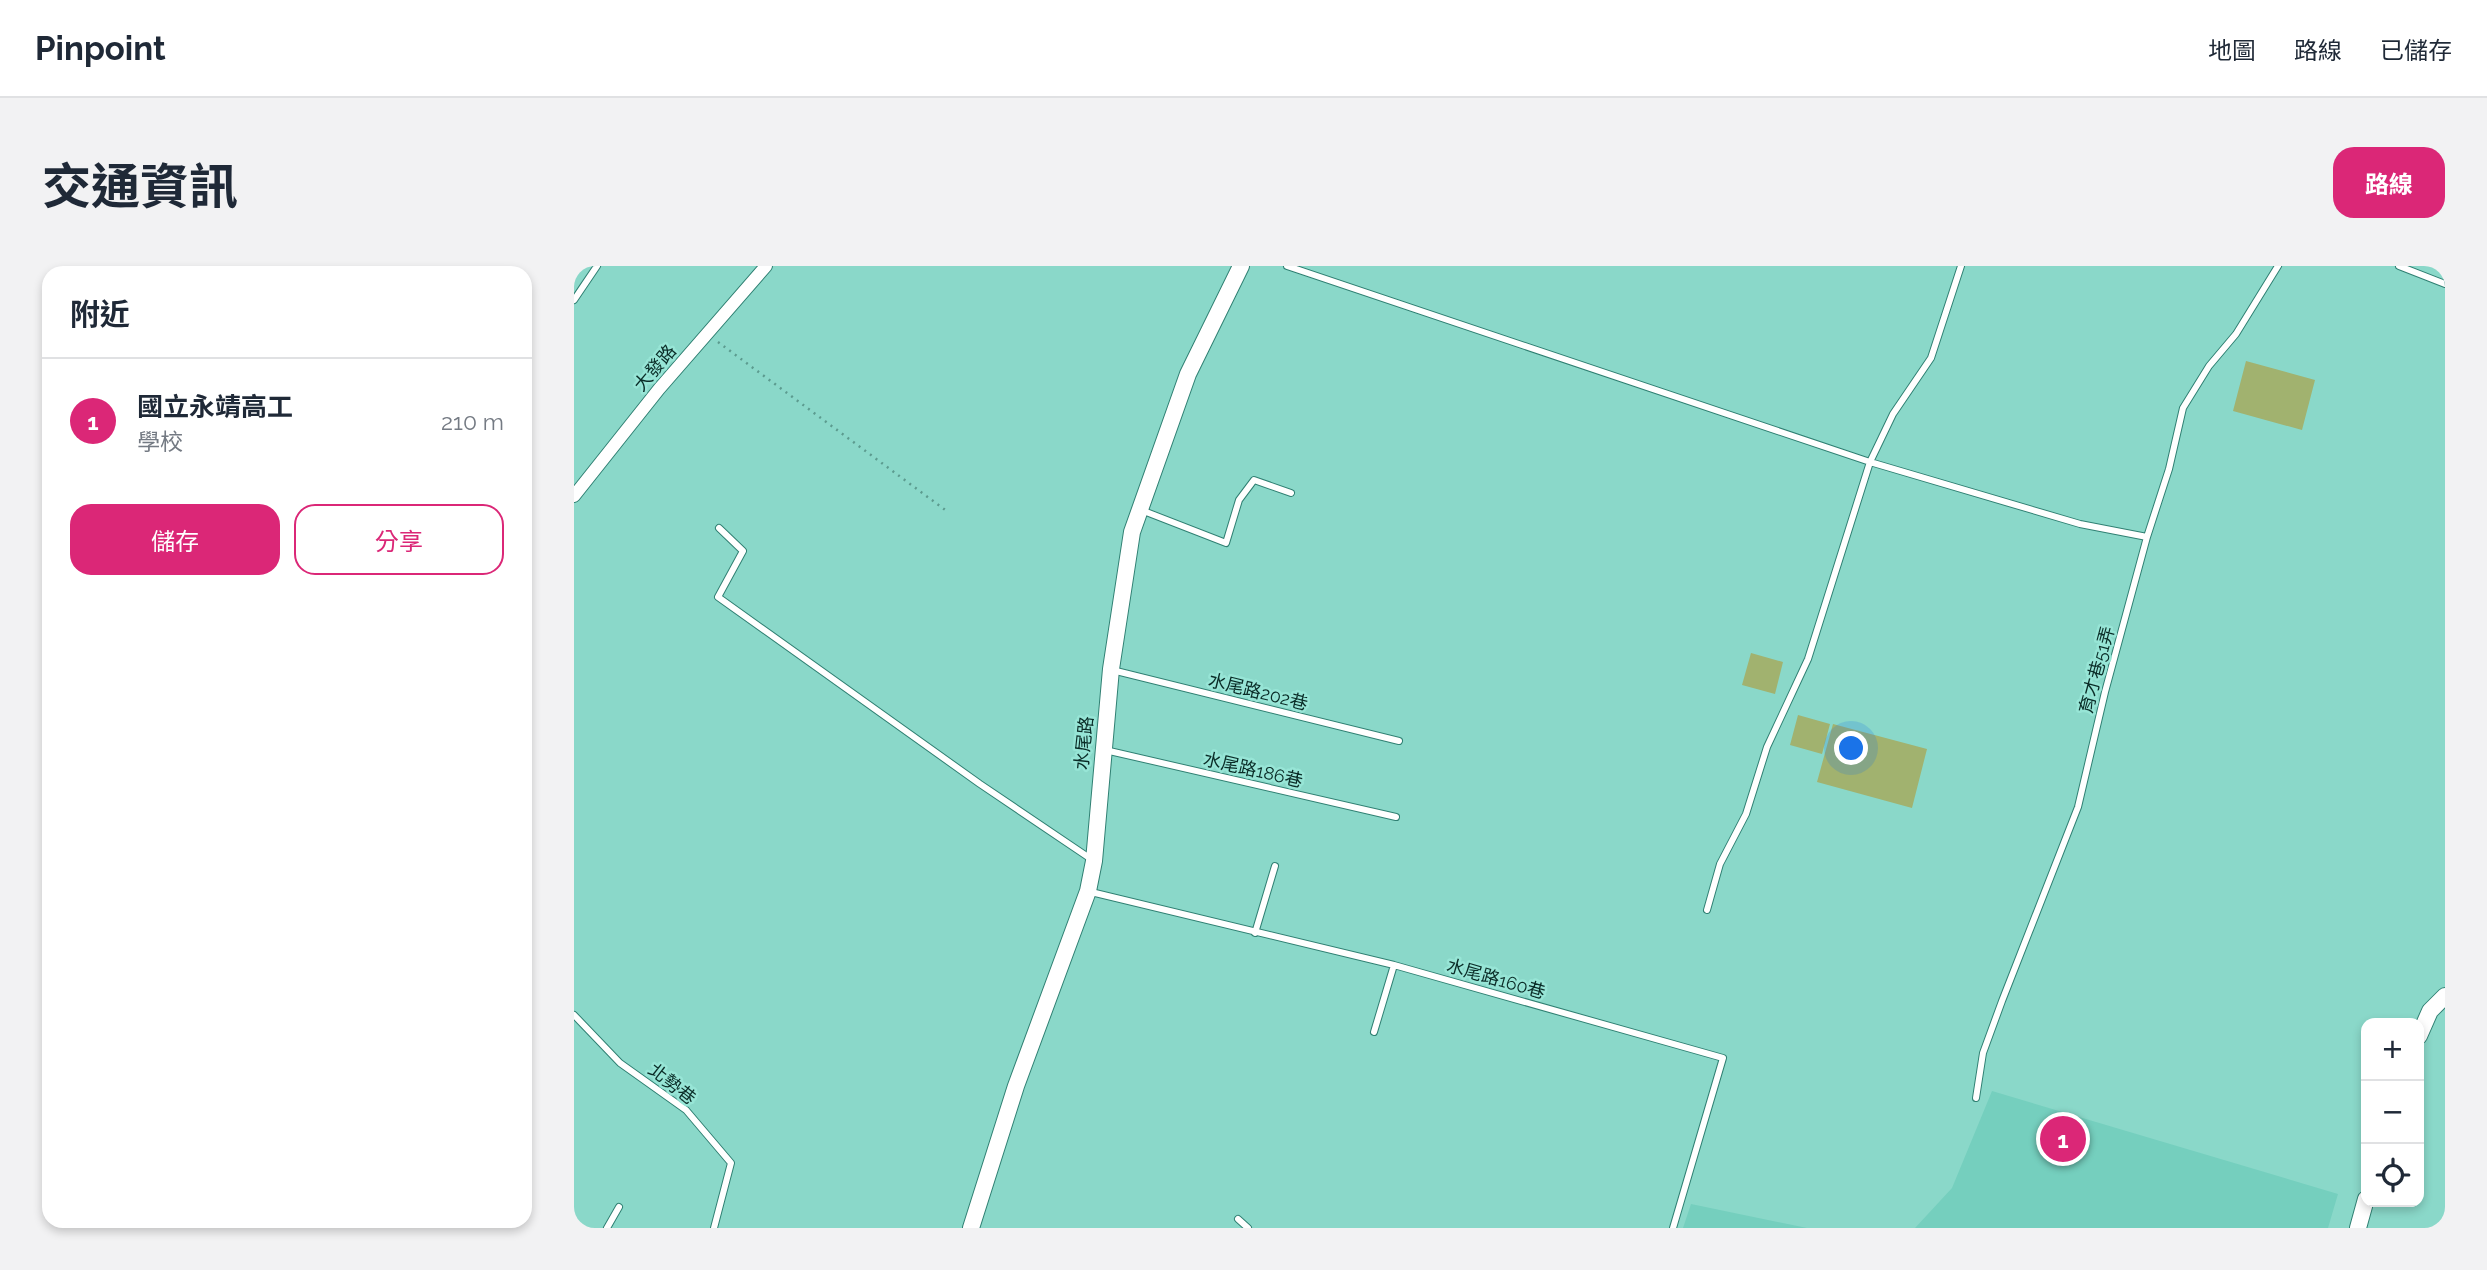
<!DOCTYPE html>
<html lang="zh-TW">
<head>
<meta charset="utf-8">
<style>
  :root { --surface:#fff; --page:#f2f2f3; --text:#1f2937; --muted:#747a83; --line:#e0e1e3; --accent:#db2777 }
  body { margin:0; font-family:Raleway,"Noto Sans TC",sans-serif; background:var(--page); color:var(--text) }
  .controls { position:absolute; right:21px; bottom:21px; display:grid; overflow:hidden; border-radius:14px; box-shadow:0 4px 10px #0003 }
  .controls button { width:63px; height:63px; display:grid; place-items:center; padding:0; border:0; border-bottom:2px solid var(--line); background:var(--surface); color:var(--text); font:35px sans-serif }
  .you { position:absolute; left:1278px; top:483px; width:24px; height:24px; margin:-18px; border:5px solid #fff; border-radius:50%; background:#1a73e8; box-shadow:0 0 0 10px #1a73e833 }
  .badge { display:grid; place-items:center; width:46px; height:46px; border-radius:50%; background:var(--accent); color:#fff; font-size:23px; font-weight:700 }
  .pin { position:absolute; translate:-50% -50%; border:4px solid #fff; box-shadow:0 2px 7px #0006 }
  .list { margin:0; padding:0; list-style:none }
  h2 { display:flex; justify-content:space-between; align-items:center; height:91px; margin:0; padding:0 28px; font-size:30px }
  h2 small { font-size:23px; font-weight:400; color:var(--muted) }
  .list li { display:grid; grid-template-columns:46px 1fr auto; gap:21px; align-items:center; box-sizing:border-box; height:126px; padding:0 28px; border-top:2px solid var(--line) }
  .list b { display:block; font-size:26px; white-space:nowrap }
  .list p { margin:0; font-size:23px; white-space:nowrap; color:var(--muted) }
  .list em { font-size:23px; font-style:normal; color:var(--muted) }
  .actions { display:flex; gap:14px; padding:21px 28px }
  .actions a { flex:1; padding:16px 0; border:2px solid var(--accent); border-radius:21px; text-align:center; font-size:24px; color:var(--accent) }
  .actions .main { background:var(--accent); color:#fff }
  .icon { flex:none; width:38px; height:38px; fill:none; stroke:currentColor; stroke-width:2; stroke-linecap:round; stroke-linejoin:round }
  .map { position:relative; flex:none; width:1871px; height:962px; overflow:hidden; border-radius:21px }
  header { display:flex; align-items:center; gap:42px; box-sizing:border-box; height:98px; padding:0 35px; background:var(--surface); border-bottom:2px solid var(--line) }
  header strong { font-size:33px }
  nav { display:flex; gap:38px; margin-inline-start:auto; font-size:24px }
  .intro { display:flex; align-items:center; justify-content:space-between; box-sizing:border-box; height:168px; padding:0 42px }
  h1 { margin:0; font-size:49px }
  .button { padding:18px 32px; border-radius:21px; background:var(--accent); color:#fff; font-size:24px; font-weight:700 }
  main { display:flex; gap:42px; padding:0 42px }
  aside { flex:1; background:var(--surface); border-radius:21px; box-shadow:0 4px 10px #0003 }
  .map>svg:first-child { display:block }
</style>
</head>
<body>
<header>
<strong>Pinpoint</strong>
<nav><a>地圖</a><a>路線</a><a>已儲存</a></nav>
</header>
<div class="intro"><h1>交通資訊</h1><a class="button">路線</a></div>
<main>
<aside>
<h2>附近<small></small></h2>
<ul class="list">
<li><span class="badge">1</span><div><b>國立永靖高工</b><p>學校</p></div><em>210 m</em></li>
</ul>
<div class="actions"><a class="main">儲存</a><a>分享</a></div>
</aside>
<div class="map">
<svg width="1871" height="962" viewBox="0 0 1871 962">
  <rect width="100%" height="100%" fill="#8ad8c9"/>
  <path fill="#75cfbe" d="M 1418,825 L 1764,928 L 1754,962 L 1341,962 L 1378,922 Z
    M 1117,938 L 1233,962 L 1109,962 Z"/>
  <path fill="#a1b26f" d="M 1672,95 L 1741,114 L 1728,164 L 1659,145 Z
    M 1177,387 L 1209,396 L 1201,428 L 1168,419 Z
    M 1224,449 L 1256,458 L 1248,488 L 1216,479 Z
    M 1259,458 L 1353,483 L 1338,542 L 1243,516 Z"/>
  <g fill="none" stroke-linecap="round" stroke-linejoin="round">
    <g stroke="#308073" stroke-width="8">
      <path id="service" d="M 713,0 L 1296,196 L 1506,258 L 1573,271
        M 1825,0 L 1871,18
        M 0,34 L 23,0
        M 567,244 L 652,277 L 665,234 L 680,214 L 717,227
        M 145,262 L 169,285 L 144,331 L 406,518 L 520,595
        M 538,404 L 825,475
        M 531,484 L 822,551
        M 517,626 L 820,699 L 1149,792 L 1099,962
        M 1133,644 L 1146,598 L 1172,548 L 1193,481 L 1234,393 L 1296,196 L 1319,148 L 1357,92 L 1387,0
        M 681,667 L 701,600
        M 0,749 L 46,797 L 112,844 L 157,897 L 140,962
        M 800,766 L 820,699
        M 1402,832 L 1409,787 L 1428,735 L 1504,541 L 1531,426 L 1573,271 L 1595,203 L 1609,142 L 1635,100 L 1662,68 L 1704,0
        M 664,953 L 674,962
        M 33,962 L 45,941"/>
    </g>
    <g stroke="#308073" stroke-width="14">
      <path id="minor" d="M 0,230 L 85,123 L 192,0"/>
    </g>
    <g stroke="#308073" stroke-width="18">
      <path id="tertiary" d="M 1845,770 L 1856,745 L 1871,730
        M 397,962 L 442,820 L 514,625 L 520,595 L 537,403 L 558,266 L 614,108 L 667,0
        M 1784,962 L 1792,933"/>
    </g>
    <path stroke="#5c9b8f" stroke-width="2.5" stroke-dasharray="2 5" stroke-linecap="butt" d="M 144,76 L 374,246"/>
    <use href="#service" stroke="#fff" stroke-width="6"/>
    <use href="#minor" stroke="#fff" stroke-width="12"/>
    <use href="#tertiary" stroke="#fff" stroke-width="16"/>
  </g>
  <g text-anchor="middle" stroke-width="5" stroke-linejoin="round" paint-order="stroke">
    <g font-size="18" fill="#0a2c27" stroke="#97e5d6">
      <text transform="translate(81 102) rotate(-50)" y="6">大發路</text>
      <text transform="translate(1523 404) rotate(-75)" y="6">育才巷51弄</text>
      <text transform="translate(684 426) rotate(14)" y="6">水尾路202巷</text>
      <text transform="translate(510 477) rotate(-84)" y="6">水尾路</text>
      <text transform="translate(679 504) rotate(13)" y="6">水尾路186巷</text>
      <text transform="translate(922 713) rotate(16)" y="6">水尾路160巷</text>
      <text transform="translate(98 818) rotate(38)" y="6">北勢巷</text>
    </g>
  </g>
</svg>
<div class="controls">
<button>+</button>
<button>−</button>
<button><svg class="icon" aria-label="locate" viewBox="0 0 24 24"><circle cx="12" cy="12" r="6"/><path d="M12 2v4M12 18v4M2 12h4M18 12h4"/></svg></button>
</div>
<div class="you"></div>
<div class="pin badge" style="left:1489px;top:873px">1</div>
</div>
</main>
</body>
</html>
